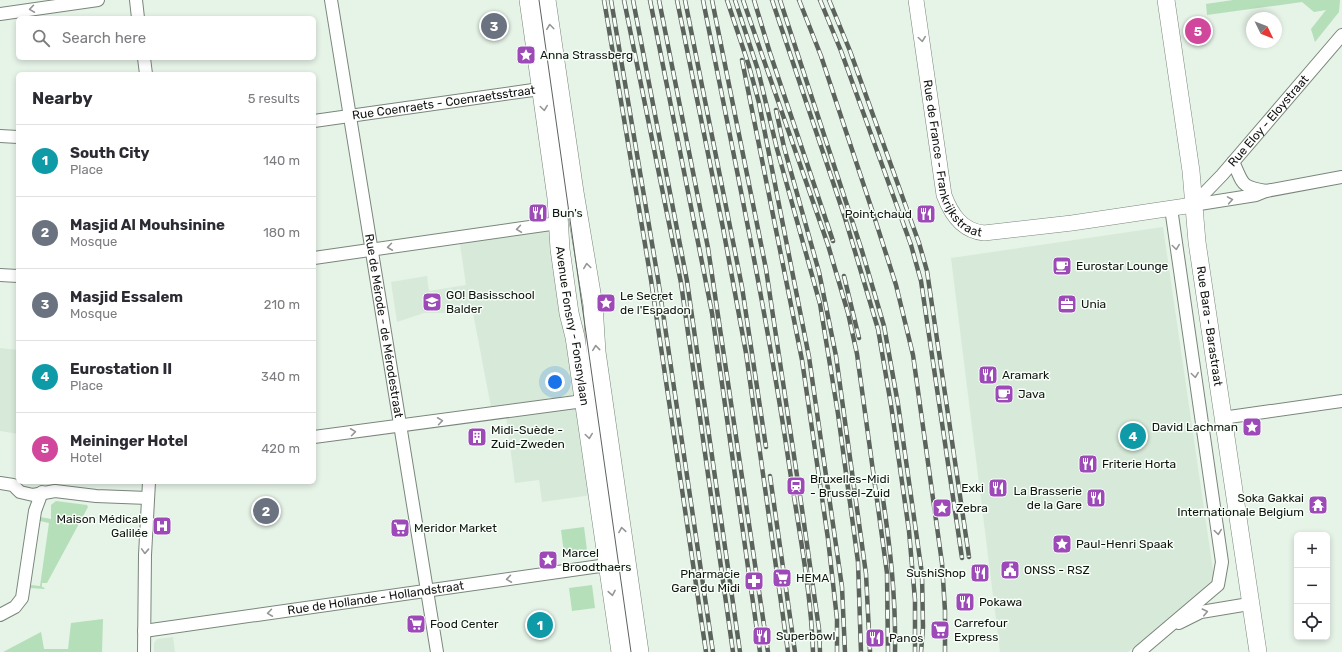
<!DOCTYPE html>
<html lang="en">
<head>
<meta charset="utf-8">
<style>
  :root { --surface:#fff; --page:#f2f2f3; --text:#2b2b33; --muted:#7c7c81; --line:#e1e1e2; --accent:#9d49b8 }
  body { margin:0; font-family:Rubik,sans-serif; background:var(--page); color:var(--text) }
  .controls { position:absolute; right:12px; bottom:12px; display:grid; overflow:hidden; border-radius:6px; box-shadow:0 2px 6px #0003 }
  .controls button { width:36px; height:36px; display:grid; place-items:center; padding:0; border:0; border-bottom:1px solid var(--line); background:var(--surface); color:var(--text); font:20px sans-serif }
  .compass { position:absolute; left:1246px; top:12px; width:36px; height:36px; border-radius:50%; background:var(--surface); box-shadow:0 2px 6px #0003; rotate:133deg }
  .you { position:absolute; left:555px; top:382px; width:14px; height:14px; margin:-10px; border:3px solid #fff; border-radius:50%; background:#1a73e8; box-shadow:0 0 0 6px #1a73e833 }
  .badge { display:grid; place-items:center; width:26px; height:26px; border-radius:50%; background:var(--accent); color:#fff; font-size:13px; font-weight:700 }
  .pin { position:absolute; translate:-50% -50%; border:2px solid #fff; box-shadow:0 1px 4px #0006 }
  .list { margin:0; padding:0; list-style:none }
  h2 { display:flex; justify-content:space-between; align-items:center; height:52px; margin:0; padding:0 16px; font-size:17px }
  h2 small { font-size:13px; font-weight:400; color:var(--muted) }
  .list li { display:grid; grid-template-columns:26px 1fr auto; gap:12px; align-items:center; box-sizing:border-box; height:72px; padding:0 16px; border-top:1px solid var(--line) }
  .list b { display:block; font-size:15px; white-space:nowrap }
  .list p { margin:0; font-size:13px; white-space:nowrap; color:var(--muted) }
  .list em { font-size:13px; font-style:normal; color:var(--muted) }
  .icon { flex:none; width:22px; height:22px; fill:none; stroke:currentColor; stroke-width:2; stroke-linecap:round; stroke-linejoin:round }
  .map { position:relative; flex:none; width:1342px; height:652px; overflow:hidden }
  .search { position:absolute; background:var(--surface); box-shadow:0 2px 6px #0003; left:16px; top:16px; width:300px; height:44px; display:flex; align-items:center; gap:10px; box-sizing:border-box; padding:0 14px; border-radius:6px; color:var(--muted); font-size:15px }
  .panel { position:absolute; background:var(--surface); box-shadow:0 2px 6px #0003; left:16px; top:72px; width:300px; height:412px; border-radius:6px }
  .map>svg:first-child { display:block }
</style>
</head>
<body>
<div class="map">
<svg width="1342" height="652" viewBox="0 0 1342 652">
  <rect width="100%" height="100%" fill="#e6f3e7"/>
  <path fill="#d7ead9" d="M 1163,227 L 1215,584 L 1128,652 L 1000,652 L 951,258 Z
    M 550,228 L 578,396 L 568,399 L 568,396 L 491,407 L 473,313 L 424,313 L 397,322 L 391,282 L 427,276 L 429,291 L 466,285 L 460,244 L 545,231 L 545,229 Z
    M 0,348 L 18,350 L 18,434 L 0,431 Z
    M 576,405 L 592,495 L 542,502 L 539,480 L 515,483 L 506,417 Z
    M 173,637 L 175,652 L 154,652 L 154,643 L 157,639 Z"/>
  <path fill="#b4dfb9" d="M 1233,0 L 1340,0 L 1339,12 L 1315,42 L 1311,29 L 1326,10 L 1314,12 L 1302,2 L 1207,15 L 1206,4 Z
    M 56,501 L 87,505 L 88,507 L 47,583 L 42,583 L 42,587 L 45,588 L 44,589 L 30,588 L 31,585 L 40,586 L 49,523 L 40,521 L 40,517 L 51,519 L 51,505 Z
    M 584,527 L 587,550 L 564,553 L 561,530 Z
    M 592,585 L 595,608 L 572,611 L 569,588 Z
    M 103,619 L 102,652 L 3,652 L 41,632 L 44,649 L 68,649 L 71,623 Z"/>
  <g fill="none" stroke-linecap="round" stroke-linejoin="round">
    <g stroke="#7a867b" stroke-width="14">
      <g id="minor">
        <path d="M 136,0 L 138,18"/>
        <path id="s1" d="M 331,0 L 437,652"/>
        <path d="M 0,14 L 98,0"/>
        <path d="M 144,58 L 146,74"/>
        <path id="s2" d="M 314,121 L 533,90 L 541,88 L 545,81"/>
        <path d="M 0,136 L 18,137"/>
        <path d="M 1233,162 C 1244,184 1239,186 1266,191"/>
        <path id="s3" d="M 1193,205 L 1222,175 L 1342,35"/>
        <path d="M 1193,205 L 1256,195 L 1266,191 L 1342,177"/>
        <path d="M 314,258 L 558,223"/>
        <path d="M 0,275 L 18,276"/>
        <path d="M 1222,418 L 1342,401"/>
        <path d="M 314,437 L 576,402 L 587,393"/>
        <path d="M 0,483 L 13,485 L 20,492 L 33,495 L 55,491 L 96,496 L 148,498"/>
        <path d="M 0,615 L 15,607 L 22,598 L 35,511 L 42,492"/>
        <path d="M 1179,623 L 1201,612 L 1249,604"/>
        <path id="s4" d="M 144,631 L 607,565"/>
        <path d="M 144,652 L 145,555 L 149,482"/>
        <path d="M 1139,652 L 1218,585 L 1222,562 L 1171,208"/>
      </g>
    </g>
    <g stroke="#7a867b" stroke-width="16">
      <g id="tertiary">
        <path id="s5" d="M 916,0 L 944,195 C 951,214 962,231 984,233 L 1072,223 L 1193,205"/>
      </g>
    </g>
    <g stroke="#7a867b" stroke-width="18">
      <g id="secondary">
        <path id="s6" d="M 1166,0 L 1191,171 L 1197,242 L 1258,652"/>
      </g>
    </g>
    <g stroke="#7a867b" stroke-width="20">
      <g id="primary">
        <path id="s7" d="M 529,0 L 557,198 L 560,249 L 569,313 L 575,337 L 621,652"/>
        <path d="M 546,0 L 574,192 L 593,305 L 596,352 L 639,652"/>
      </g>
    </g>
    <use href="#minor" stroke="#fff" stroke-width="12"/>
    <use href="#tertiary" stroke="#fff" stroke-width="15"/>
    <use href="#secondary" stroke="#fff" stroke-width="17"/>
    <use href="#primary" stroke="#fff" stroke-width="19"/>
    <path stroke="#5c635d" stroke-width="1" d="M 539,0 L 631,652"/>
    <g stroke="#5c635d" stroke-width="4.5">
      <path id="rail" d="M 604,0 L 651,280 L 706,652
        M 611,0 L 658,279 L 713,652
        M 624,0 L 681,283 L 733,652
        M 633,0 L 687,281 L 740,652
        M 650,0 L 712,313 L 760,652
        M 659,0 L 708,248 L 768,652
        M 677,0 L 723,228 L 746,353 L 788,652
        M 685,0 L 742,287 L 766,447
        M 703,0 C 734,157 767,313 790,471 C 799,531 811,591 813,652
        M 712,0 L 766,269 L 802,509 L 819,629 L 820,652
        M 727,0 L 749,66 L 759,103 L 809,357 L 842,587 L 845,652
        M 735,0 L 758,70 L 777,149 L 820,304 L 838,414 L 858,562 L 861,652
        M 743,0 L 828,245 L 848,313 L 857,354 L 887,573 L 888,652
        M 754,0 L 770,53 L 833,241
        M 772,0 L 845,218 L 878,329 L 891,405 L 909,531 L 915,600 L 915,652
        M 780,0 L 862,251 L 884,326 L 898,404 L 922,574 L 923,627 L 921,652
        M 799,0 L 821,56 L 873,213 L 896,285 L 913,355 L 942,563 L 945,611 L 945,652
        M 820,0 L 841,51 L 911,245 L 921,281 L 962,558
        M 829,0 L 850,51 L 919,243 L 927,271 L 969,557
        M 742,60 L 802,360 L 828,539 L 837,619 L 837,652
        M 776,110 L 784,147 L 819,272 L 836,356 L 866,574 L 870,652
        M 844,276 L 859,338
        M 770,476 L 795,652
        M 882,492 C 890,546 896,597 895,652"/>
    </g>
    <use href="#rail" stroke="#f7fff8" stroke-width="3" stroke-dasharray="9" stroke-linecap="butt"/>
  </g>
  <defs><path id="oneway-chevron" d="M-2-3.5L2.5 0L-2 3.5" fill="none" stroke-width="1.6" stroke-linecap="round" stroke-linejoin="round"/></defs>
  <g stroke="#949694">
    <use href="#oneway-chevron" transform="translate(32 9) rotate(172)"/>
    <use href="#oneway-chevron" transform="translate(550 27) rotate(-97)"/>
    <use href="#oneway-chevron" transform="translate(922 39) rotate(82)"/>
    <use href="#oneway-chevron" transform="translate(544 108) rotate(82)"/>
    <use href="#oneway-chevron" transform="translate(1230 200) rotate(-10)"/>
    <use href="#oneway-chevron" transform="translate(519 229) rotate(172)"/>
    <use href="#oneway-chevron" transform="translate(390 247) rotate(172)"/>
    <use href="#oneway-chevron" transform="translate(1176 247) rotate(82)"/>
    <use href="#oneway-chevron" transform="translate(587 266) rotate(-98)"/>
    <use href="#oneway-chevron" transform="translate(596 348) rotate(-96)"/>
    <use href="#oneway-chevron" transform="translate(1195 375) rotate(82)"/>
    <use href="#oneway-chevron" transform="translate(440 421) rotate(-8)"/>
    <use href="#oneway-chevron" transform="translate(353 432) rotate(-8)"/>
    <use href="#oneway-chevron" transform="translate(589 436) rotate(82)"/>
    <use href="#oneway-chevron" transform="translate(622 530) rotate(-99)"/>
    <use href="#oneway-chevron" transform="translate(1218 532) rotate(82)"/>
    <use href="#oneway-chevron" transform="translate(145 551) rotate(92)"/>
    <use href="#oneway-chevron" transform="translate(509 579) rotate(172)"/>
    <use href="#oneway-chevron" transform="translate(612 593) rotate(80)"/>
    <use href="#oneway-chevron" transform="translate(1205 612) rotate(-13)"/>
    <use href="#oneway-chevron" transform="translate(270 613) rotate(172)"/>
  </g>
  <defs>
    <g id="sight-square" transform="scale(1)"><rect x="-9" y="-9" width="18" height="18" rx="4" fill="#9d49b8" stroke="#f7fff8"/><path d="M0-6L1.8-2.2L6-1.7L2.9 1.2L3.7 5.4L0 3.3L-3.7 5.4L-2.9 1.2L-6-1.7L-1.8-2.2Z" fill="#fff"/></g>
    <g id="restaurant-square" transform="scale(1)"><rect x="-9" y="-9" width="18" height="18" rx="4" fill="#9d49b8" stroke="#f7fff8"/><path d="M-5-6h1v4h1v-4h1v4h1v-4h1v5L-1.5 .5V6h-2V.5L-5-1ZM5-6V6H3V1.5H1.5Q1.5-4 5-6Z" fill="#fff"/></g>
    <g id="cafe-square" transform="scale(1)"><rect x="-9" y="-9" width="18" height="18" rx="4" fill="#9d49b8" stroke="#f7fff8"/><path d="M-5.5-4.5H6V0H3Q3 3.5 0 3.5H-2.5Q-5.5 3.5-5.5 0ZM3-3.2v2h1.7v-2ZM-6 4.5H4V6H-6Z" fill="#fff"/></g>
    <g id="school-square" transform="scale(1)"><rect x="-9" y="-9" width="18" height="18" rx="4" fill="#9d49b8" stroke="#f7fff8"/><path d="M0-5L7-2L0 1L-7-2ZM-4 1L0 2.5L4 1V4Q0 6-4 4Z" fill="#fff"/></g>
    <g id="office-square" transform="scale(1)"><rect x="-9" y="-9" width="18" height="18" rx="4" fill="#9d49b8" stroke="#f7fff8"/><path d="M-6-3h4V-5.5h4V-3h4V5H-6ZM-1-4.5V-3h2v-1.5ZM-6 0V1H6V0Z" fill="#fff"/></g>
    <g id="building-square" transform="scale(1)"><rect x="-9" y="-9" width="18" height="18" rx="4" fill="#9d49b8" stroke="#f7fff8"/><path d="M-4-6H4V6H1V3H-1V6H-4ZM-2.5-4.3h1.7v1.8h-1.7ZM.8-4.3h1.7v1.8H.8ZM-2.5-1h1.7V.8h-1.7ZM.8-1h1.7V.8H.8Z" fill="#fff"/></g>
    <g id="station-square" transform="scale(1)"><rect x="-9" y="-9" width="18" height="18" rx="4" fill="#9d49b8" stroke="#f7fff8"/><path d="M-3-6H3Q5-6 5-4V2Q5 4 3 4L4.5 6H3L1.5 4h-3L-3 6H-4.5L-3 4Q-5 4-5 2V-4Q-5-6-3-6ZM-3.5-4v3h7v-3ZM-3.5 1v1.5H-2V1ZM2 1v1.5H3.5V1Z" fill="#fff"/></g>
    <g id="temple-square" transform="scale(1)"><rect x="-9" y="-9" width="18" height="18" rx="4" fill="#9d49b8" stroke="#f7fff8"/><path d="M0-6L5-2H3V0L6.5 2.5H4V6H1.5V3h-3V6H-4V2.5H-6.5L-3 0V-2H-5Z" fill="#fff"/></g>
    <g id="hospital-square" transform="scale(1)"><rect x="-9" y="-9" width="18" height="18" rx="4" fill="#9d49b8" stroke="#f7fff8"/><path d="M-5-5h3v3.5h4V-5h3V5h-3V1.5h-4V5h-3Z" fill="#fff"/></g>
    <g id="supermarket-square" transform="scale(1)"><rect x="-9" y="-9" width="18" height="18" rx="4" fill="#9d49b8" stroke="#f7fff8"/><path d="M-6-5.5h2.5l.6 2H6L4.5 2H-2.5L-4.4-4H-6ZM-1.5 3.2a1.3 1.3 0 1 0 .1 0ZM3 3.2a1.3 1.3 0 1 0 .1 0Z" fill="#fff"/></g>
    <g id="civic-square" transform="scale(1)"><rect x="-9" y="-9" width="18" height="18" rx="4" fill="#9d49b8" stroke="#f7fff8"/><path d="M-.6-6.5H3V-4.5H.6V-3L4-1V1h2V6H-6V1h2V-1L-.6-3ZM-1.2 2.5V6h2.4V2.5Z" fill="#fff"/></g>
    <g id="pharmacy-square" transform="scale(1)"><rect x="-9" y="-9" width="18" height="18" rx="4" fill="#9d49b8" stroke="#f7fff8"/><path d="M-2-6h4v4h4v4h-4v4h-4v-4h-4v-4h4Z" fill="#fff"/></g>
  </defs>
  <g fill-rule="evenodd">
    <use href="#sight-square" x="526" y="55"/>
    <use href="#restaurant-square" x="538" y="213"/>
    <use href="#restaurant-square" x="926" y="214"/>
    <use href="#cafe-square" x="1062" y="266"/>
    <use href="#school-square" x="432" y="302"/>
    <use href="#sight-square" x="606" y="303"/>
    <use href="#office-square" x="1067" y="304"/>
    <use href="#restaurant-square" x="988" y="375"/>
    <use href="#cafe-square" x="1004" y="394"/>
    <use href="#sight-square" x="1252" y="427"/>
    <use href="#building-square" x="477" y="437"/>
    <use href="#restaurant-square" x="1088" y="464"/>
    <use href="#station-square" x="796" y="486"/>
    <use href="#restaurant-square" x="998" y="488"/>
    <use href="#restaurant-square" x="1096" y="498"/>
    <use href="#temple-square" x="1318" y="505"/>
    <use href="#sight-square" x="942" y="508"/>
    <use href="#hospital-square" x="162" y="526"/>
    <use href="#supermarket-square" x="400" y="528"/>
    <use href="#sight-square" x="1062" y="544"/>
    <use href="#sight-square" x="548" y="560"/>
    <use href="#civic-square" x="1010" y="570"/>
    <use href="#restaurant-square" x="980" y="573"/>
    <use href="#supermarket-square" x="782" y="578"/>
    <use href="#pharmacy-square" x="754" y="581"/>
    <use href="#restaurant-square" x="965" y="602"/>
    <use href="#supermarket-square" x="416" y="624"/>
    <use href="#supermarket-square" x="940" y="630"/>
    <use href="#restaurant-square" x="762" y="636"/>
    <use href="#restaurant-square" x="875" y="638"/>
  </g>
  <g text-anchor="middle" stroke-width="3" stroke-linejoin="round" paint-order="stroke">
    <g font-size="12" fill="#111511" stroke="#f7fff8" text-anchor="start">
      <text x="540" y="59">Anna Strassberg</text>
      <text x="552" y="217">Bun's</text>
      <text x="912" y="218" text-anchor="end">Point chaud</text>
      <text x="1076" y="270">Eurostar Lounge</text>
      <text x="446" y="299">GO! Basisschool<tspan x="446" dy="14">Balder</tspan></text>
      <text x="620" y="300">Le Secret<tspan x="620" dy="14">de l'Espadon</tspan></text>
      <text x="1081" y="308">Unia</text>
      <text x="1002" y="379">Aramark</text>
      <text x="1018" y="398">Java</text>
      <text x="1238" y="431" text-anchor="end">David Lachman</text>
      <text x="491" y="434">Midi-Suède -<tspan x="491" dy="14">Zuid-Zweden</tspan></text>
      <text x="1102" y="468">Friterie Horta</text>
      <text x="810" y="483">Bruxelles-Midi<tspan x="810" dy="14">- Brussel-Zuid</tspan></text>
      <text x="984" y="492" text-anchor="end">Exki</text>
      <text x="1082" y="495" text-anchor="end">La Brasserie<tspan x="1082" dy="14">de la Gare</tspan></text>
      <text x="1304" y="502" text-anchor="end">Soka Gakkai<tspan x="1304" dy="14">Internationale Belgium</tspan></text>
      <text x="956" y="512">Zebra</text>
      <text x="148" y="523" text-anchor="end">Maison Médicale<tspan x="148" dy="14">Galilée</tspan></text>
      <text x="414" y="532">Meridor Market</text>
      <text x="1076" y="548">Paul-Henri Spaak</text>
      <text x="562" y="557">Marcel<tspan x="562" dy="14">Broodthaers</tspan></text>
      <text x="1024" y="574">ONSS - RSZ</text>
      <text x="966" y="577" text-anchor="end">SushiShop</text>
      <text x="740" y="578" text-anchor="end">Pharmacie<tspan x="740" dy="14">Gare du Midi</tspan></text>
      <text x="796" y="582">HEMA</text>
      <text x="979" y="606">Pokawa</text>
      <text x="954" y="627">Carrefour<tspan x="954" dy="14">Express</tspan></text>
      <text x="430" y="628">Food Center</text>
      <text x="776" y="640">Superbowl</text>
      <text x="889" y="642">Panos</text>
    </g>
    <g font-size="12" fill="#111511" stroke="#f7fff8">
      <text dy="4" stroke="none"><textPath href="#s2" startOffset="131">Rue Coenraets - Coenraetsstraat</textPath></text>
      <text dy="4" stroke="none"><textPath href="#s3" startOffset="113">Rue Eloy - Eloystraat</textPath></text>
      <text dy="4" stroke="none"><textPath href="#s5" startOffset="167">Rue de France - Frankrijkstraat</textPath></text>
      <text dy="4" stroke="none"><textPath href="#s1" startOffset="330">Rue de Mérode - de Mérodestraat</textPath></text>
      <text dy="4" stroke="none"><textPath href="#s7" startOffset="329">Avenue Fonsny - Fonsnylaan</textPath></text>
      <text dy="4" stroke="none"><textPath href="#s6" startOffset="329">Rue Bara - Barastraat</textPath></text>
      <text dy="4" stroke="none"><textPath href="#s4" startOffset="234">Rue de Hollande - Hollandstraat</textPath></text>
    </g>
  </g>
</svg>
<div class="controls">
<button>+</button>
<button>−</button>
<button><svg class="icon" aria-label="locate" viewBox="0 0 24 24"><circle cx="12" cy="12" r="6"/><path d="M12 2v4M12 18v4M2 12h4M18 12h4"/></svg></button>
</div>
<svg class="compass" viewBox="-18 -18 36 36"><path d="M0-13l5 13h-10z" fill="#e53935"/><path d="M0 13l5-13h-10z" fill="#7c7c81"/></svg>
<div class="you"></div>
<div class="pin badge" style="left:540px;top:625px;background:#0f9aa8">1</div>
<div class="pin badge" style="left:266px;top:511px;background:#6b7280">2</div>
<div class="pin badge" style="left:494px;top:26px;background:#6b7280">3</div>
<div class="pin badge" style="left:1133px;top:436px;background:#0f9aa8">4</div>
<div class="pin badge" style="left:1198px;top:31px;background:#d1479c">5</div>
<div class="search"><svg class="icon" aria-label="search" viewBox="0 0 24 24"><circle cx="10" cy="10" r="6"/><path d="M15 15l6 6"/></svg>Search here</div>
<section class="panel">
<h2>Nearby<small>5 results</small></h2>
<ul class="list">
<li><span class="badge" style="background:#0f9aa8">1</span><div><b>South City</b><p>Place</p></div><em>140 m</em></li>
<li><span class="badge" style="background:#6b7280">2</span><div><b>Masjid Al Mouhsinine</b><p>Mosque</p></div><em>180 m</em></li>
<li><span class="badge" style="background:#6b7280">3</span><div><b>Masjid Essalem</b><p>Mosque</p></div><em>210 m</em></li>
<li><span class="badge" style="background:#0f9aa8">4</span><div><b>Eurostation II</b><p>Place</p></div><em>340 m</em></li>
<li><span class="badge" style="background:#d1479c">5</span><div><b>Meininger Hotel</b><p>Hotel</p></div><em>420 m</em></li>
</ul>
</section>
</div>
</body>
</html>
